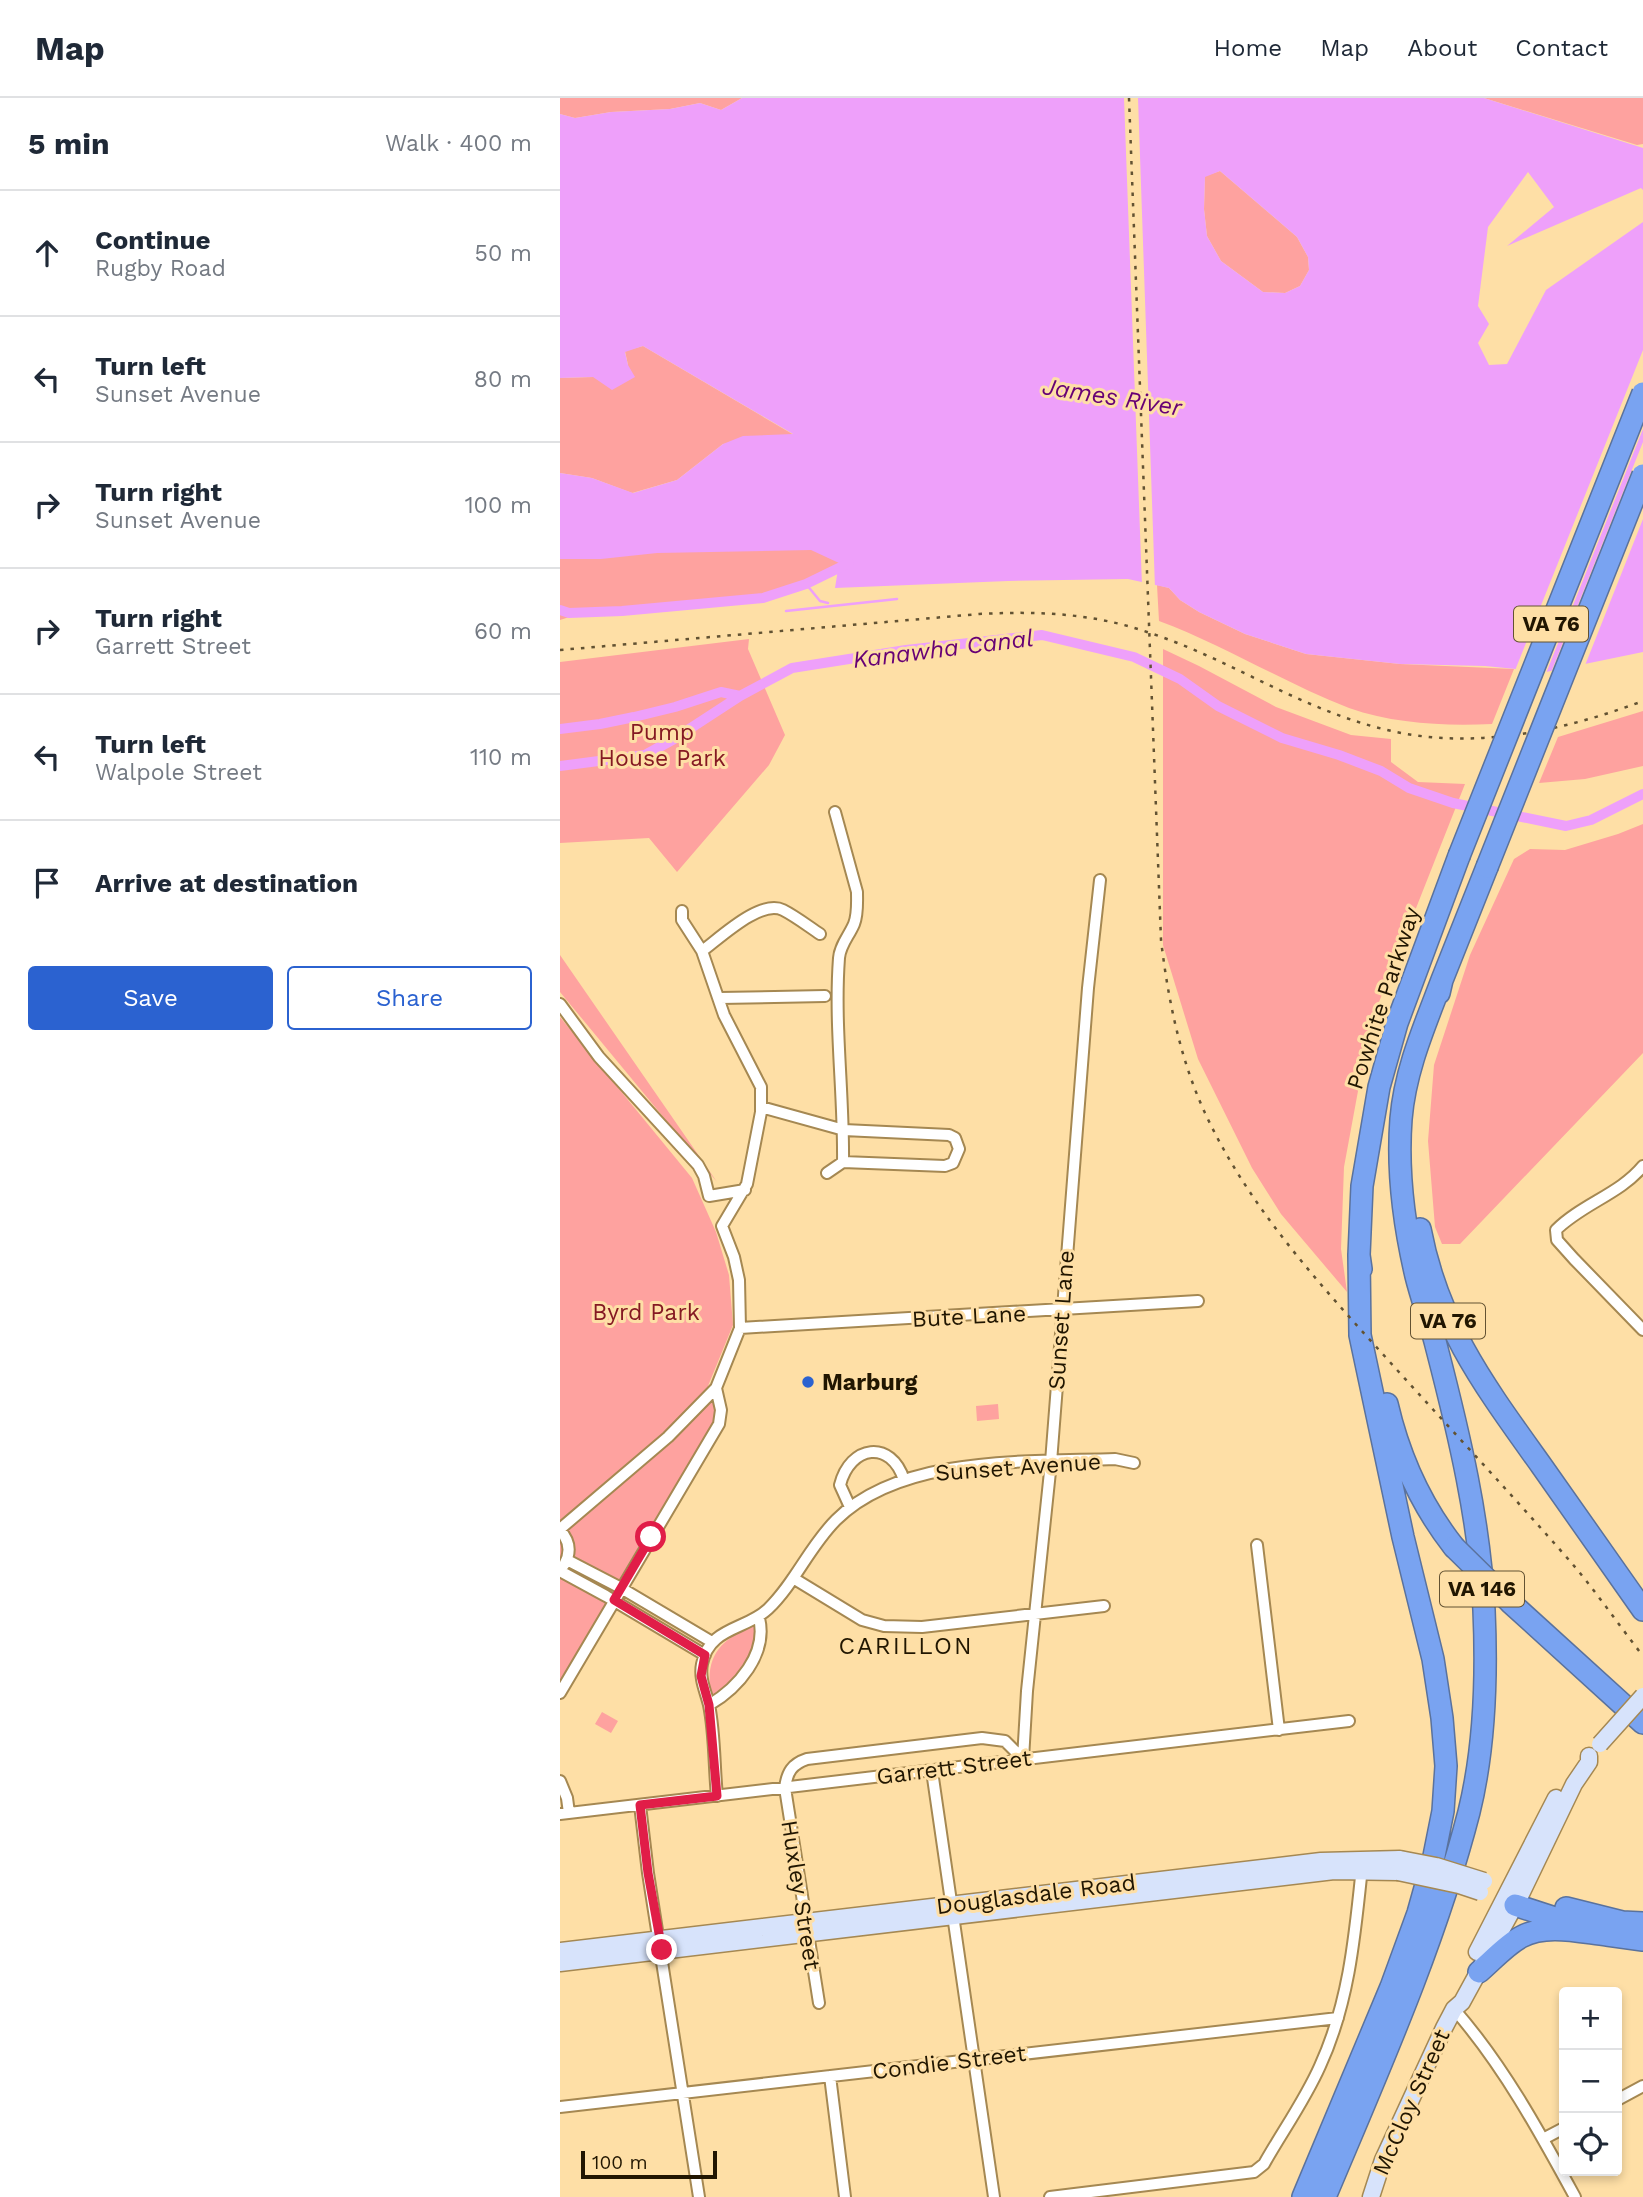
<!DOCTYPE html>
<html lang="en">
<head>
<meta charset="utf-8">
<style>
  :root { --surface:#fff; --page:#f2f2f3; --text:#1f2937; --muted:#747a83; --line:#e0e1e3; --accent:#2b62d0 }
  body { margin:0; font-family:"Work Sans",sans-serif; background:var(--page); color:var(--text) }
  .controls { position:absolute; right:21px; bottom:21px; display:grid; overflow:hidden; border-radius:7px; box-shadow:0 4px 10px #0003 }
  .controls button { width:63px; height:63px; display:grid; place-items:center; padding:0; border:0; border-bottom:2px solid var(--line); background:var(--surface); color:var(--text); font:35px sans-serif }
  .scale { position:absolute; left:21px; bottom:18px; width:136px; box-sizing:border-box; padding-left:7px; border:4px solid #211601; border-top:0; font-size:19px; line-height:24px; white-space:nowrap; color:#211601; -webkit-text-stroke:5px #fedfa6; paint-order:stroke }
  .stop { position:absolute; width:21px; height:21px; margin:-16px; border:5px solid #e11d48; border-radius:50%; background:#fff }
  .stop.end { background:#e11d48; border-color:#fff; box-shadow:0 2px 7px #0008 }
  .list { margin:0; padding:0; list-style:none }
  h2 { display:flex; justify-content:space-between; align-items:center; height:91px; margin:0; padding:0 28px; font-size:30px }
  h2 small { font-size:23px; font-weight:400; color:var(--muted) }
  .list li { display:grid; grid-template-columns:46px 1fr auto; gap:21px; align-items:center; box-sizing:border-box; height:126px; padding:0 28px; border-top:2px solid var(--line) }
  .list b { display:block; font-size:26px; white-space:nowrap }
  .list p { margin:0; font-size:23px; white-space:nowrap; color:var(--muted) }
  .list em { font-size:23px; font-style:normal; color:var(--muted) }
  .actions { display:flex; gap:14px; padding:21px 28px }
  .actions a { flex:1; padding:16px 0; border:2px solid var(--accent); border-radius:7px; text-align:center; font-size:24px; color:var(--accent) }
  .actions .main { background:var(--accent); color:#fff }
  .icon { flex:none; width:38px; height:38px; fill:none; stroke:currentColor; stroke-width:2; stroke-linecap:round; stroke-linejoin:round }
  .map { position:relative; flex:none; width:1083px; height:2099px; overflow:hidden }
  header { display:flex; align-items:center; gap:42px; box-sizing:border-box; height:98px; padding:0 35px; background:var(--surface); border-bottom:2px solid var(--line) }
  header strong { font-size:33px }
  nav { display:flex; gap:38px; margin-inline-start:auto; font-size:24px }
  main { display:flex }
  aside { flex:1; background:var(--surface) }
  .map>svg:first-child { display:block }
</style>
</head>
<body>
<header>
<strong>Map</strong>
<nav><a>Home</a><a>Map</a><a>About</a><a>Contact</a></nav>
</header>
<main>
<aside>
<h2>5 min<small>Walk · 400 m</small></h2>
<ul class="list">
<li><svg class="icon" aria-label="ahead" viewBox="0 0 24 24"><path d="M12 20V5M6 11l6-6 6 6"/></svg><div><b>Continue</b><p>Rugby Road</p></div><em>50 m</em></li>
<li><svg class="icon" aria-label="left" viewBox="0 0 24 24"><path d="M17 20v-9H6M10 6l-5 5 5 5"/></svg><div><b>Turn left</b><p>Sunset Avenue</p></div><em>80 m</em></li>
<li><svg class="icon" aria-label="right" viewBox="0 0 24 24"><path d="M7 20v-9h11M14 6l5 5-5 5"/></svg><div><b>Turn right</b><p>Sunset Avenue</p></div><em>100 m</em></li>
<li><svg class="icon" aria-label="right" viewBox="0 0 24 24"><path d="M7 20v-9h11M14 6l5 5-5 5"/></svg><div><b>Turn right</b><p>Garrett Street</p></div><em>60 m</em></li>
<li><svg class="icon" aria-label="left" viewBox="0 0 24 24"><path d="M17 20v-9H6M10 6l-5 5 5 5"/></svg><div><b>Turn left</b><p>Walpole Street</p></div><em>110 m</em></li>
<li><svg class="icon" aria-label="arrive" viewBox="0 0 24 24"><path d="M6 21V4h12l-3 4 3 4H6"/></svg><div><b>Arrive at destination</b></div></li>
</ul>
<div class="actions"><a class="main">Save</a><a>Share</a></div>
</aside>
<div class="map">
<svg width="1083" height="2099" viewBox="0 0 1083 2099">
  <rect width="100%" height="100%" fill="#fedfa6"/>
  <path fill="#fea29f" d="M 0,0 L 182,0 L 161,12 L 140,5 L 110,11 L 51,14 L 15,20 L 0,16 Z
    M 924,0 L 1083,0 L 1083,46 L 1077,47 Z
    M 660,73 L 737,139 L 748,159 L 749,172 L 740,188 L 725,195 L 703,194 L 661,163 L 647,138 L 644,111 L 645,78 Z
    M 83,248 L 234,337 L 163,346 L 117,382 L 72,395 L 32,380 L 0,375 L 0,280 L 33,279 L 68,267 L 65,253 Z
    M 230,444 L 299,462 L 235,491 L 199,501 L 22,515 L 0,522 L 0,455 Z
    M 597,487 L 609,490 L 620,502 L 639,514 L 685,536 L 746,556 L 840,566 L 954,571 L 932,626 C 884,628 835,626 789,610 C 724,585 664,547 599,523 Z
    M 189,541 L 188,551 L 225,637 L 209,667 L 117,774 L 89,740 L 0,745 L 0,564 Z
    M 603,551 L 639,568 L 716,609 L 791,637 L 831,641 L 831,664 L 858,684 L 905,686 L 819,904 L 798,993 L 784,1069 L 781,1151 L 787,1194 L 721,1116 L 692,1070 L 638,961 L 603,847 Z
    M 1083,613 L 1083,668 L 1025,681 L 979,685 L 998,639 Z
    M 1083,726 L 1083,955 L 900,1146 L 882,1146 L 875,1129 L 868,1043 L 874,967 L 910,857 L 954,761 L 970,751 L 1005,752 L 1058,736 Z
    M 0,857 L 157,1084 L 0,894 Z
    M 0,919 L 132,1080 L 156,1134 L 169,1177 L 173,1227 L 148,1288 L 154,1305 L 154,1324 L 0,1585 Z
    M 438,1306 L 439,1321 L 417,1323 L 416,1308 Z
    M 197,1527 C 191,1567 182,1576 152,1602 C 143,1559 159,1541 197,1527 Z
    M 42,1614 L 58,1623 L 51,1635 L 35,1626 Z"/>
  <path fill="#eea0fa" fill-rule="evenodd" d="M 182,0 L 924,0 L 1083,50 L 1083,92 L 1081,90 L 947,148 L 994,109 L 968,74 L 928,129 L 918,208 L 929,226 L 918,245 L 929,267 L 947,266 L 986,192 L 1083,124 L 1083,554 L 986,574 L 925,568 L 840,566 L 746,556 L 685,536 L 639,514 L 620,502 L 609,490 L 568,481 L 448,483 L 275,490 L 279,465 L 251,452 L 97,455 L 41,461 L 0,461 L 0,375 L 32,380 L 73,395 L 117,382 L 163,346 L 183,338 L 233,336 L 83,248 L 65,254 L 68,267 L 75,279 L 52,292 L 33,279 L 0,280 L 0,16 L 15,20 L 51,14 L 110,11 L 140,5 L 161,12 ZM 660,73 L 737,139 L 748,159 L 749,172 L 740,188 L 725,195 L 703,194 L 661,163 L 647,138 L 644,111 L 645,79 Z"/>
  <path fill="#fedfa6" d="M 564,0 L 578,0 L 595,490 L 582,488 Z
    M 1083,252 L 1083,331 L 985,578 L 954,575 Z
    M 1083,344 L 1083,421 L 1024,570 L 990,577 Z"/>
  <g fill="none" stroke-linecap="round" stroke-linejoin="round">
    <path stroke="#eea0fa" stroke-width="2.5" d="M 246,486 L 260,503 L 268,505
      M 226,513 L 337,501"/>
    <path stroke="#eea0fa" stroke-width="10" d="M 0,512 L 9,515 L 62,513 L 203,500 L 246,486 L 289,465
      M 0,631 L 40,626 L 74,619 L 115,609 L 161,594 L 180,598
      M 0,668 L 85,657 L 114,641 L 180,598 L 232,570 L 346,552 L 482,537 L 574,559 L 620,581 L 658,608 L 722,640 L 779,657 L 821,673 L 849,690 L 893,705 L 1006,728 L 1031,722 L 1083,696"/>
    <g stroke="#a58852" stroke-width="14">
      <path id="street" d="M 142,853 C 160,840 200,801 223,812 C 235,818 248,828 260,836
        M 160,900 L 265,898
        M 0,906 L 39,959 L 138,1067 L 144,1078 L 149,1098 L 185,1092
        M 201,1009 L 284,1032 L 389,1037 L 395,1040 L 399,1051 L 393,1065 L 385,1068 L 283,1064 C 284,996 274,928 279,860 C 280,847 289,838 294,826 C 298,816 297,805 297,794 L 275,714
        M 1083,1068 C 1060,1096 1022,1106 996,1132 L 997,1142 L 1014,1161 L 1083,1232
        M 267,1075 L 283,1064
        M 180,1230 L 638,1203
        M 290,1409 L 280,1387 C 290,1347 331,1341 344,1382
        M 0,1431 L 108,1339 L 156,1290 L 180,1230 L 179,1182 L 174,1159 L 162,1128 L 187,1086 L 201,1014 L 201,989 L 164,917 L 142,853 L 122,822 L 122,813
        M 0,1432 C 10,1443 11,1455 4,1467
        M 697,1447 L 719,1632
        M 7,1462 L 61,1490 L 152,1544
        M 0,1473 L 46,1498 L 145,1557
        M 233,1480 L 302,1522 L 324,1528 L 362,1529 L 544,1508
        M 0,1595 L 159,1326 L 161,1312 L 156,1290
        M 149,1607 C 178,1590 208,1556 199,1520
        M 463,1661 L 467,1593 L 491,1364 L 528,890 L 540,782
        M 372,1673 L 434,2099
        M 0,1683 L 7,1700 L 9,1715
        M 157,1698 C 154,1669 155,1636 149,1607 C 146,1594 139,1581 142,1566 C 149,1529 186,1532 208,1511 C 235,1485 249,1449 276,1422 C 341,1357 469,1364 555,1361 L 574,1365
        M 80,1707 L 88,1775 L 139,2099
        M 0,1716 L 789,1623
        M 259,1905 L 225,1690 C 227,1674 232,1666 247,1661 L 422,1640 L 445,1643 L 463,1661
        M 894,1911 C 943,1967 979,2033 1015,2099
        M 270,1978 L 285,2099
        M 1057,2002 L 1083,1988
        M 0,2009 L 778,1920
        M 983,2041 L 1004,2030
        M 490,2099 L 694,2074 L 704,2066 C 722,2034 745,2002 760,1968 C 789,1905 795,1837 802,1769"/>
    </g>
    <g stroke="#a58852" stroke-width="19">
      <path id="secondary" d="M 0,1853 L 761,1763 L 840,1761
        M 917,1854 L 996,1700
        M 0,1865 L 774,1773 L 838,1774
        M 811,2099 L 823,2062 L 884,1930 L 894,1911 L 902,1904 L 961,1796 L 1014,1686 L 1029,1664 L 1029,1658"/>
    </g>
    <g stroke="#5a729d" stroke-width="24">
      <path id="highway" d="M 879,895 L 882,882 L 927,769
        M 860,1131 C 878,1227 926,1290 981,1367 C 1015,1416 1049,1464 1083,1512
        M 801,1171 L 799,1157 L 802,1088 L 819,989 L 837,925 L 899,758
        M 827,1306 C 839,1358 861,1407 894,1449
        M 951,1505 L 1083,1625
        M 955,1807 L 1047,1837 L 1083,1842
        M 1006,1810 L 1062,1824 L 1083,1825
        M 919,1874 C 933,1862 946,1847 961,1839 C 986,1825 1020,1834 1047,1837
        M 743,2099 L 831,1889 L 858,1815 L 874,1758 L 883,1713 L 886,1668 L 882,1620 L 873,1561 L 843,1439 L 800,1237 L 799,1157
        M 765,2099 C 818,1973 875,1846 909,1714 C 925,1649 927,1578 924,1512 C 920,1424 899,1336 877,1251 C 871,1226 862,1202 856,1178 C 844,1127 837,1073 841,1021 C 845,972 865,927 882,882"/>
    </g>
    <use href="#street" stroke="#fff" stroke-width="10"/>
    <use href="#secondary" stroke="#d7e3fb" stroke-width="16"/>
    <use href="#highway" stroke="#79a3f1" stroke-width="21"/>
    <path stroke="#625232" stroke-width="2.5" stroke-dasharray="3.5 7" stroke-linecap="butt" d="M 569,0 L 601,842 C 608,901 620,961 645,1015 C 691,1114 766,1193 838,1273 C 895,1336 953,1398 1009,1462 C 1035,1492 1058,1526 1083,1558
      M 0,552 L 419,516 C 477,513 532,515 587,534 C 668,560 738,610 823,631 C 911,653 1000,634 1083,603"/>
    <g stroke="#a58852" stroke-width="19" stroke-linecap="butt">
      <path id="secondary-bridge" d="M 1040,1646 L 1083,1598
        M 840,1761 L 876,1768 L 924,1783
        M 838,1774 L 899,1787 L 920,1794"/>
    </g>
    <g stroke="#5a729d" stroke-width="24" stroke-linecap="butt">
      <path id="highway-bridge" d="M 899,758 L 1083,295
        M 927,769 L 1083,377
        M 894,1449 L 951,1505"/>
    </g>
    <use href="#secondary-bridge" stroke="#d7e3fb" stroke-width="16"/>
    <use href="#highway-bridge" stroke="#79a3f1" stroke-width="21"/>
  </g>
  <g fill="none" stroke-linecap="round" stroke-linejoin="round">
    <path stroke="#e11d48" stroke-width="9" d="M 91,1439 L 54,1502 L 145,1557 L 141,1578 L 149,1607 L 157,1698 L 80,1707 L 88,1775 L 102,1852"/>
  </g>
  <circle fill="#2b62d0" stroke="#fedfa6" stroke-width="2.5" cx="248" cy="1284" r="7"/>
  <g text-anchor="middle" stroke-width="6" stroke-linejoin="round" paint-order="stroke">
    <g fill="#fedfa6" stroke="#635232" stroke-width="2">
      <rect x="954" y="508.5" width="74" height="35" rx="5"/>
      <rect x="851" y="1205.5" width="74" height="35" rx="5"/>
      <rect x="880" y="1473.5" width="84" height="35" rx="5"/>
    </g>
    <g font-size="21" font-weight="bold" fill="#211601">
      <text x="991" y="533">VA 76</text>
      <text x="888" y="1230">VA 76</text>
      <text x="922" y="1498">VA 146</text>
    </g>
    <g font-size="23" fill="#851923" stroke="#fedfa6">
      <text x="102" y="642">Pump<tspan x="102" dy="26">House Park</tspan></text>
      <text x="86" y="1222">Byrd Park</text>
    </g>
    <g font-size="23" fill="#211601" stroke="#fedfa6">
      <text transform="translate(823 900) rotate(-72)" y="8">Powhite Parkway</text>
      <text transform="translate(409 1218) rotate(-3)" y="8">Bute Lane</text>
      <text transform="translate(501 1222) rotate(-86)" y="8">Sunset Lane</text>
      <text transform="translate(458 1369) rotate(-4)" y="8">Sunset Avenue</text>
      <text transform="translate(394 1669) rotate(-7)" y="8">Garrett Street</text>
      <text transform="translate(476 1796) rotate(-7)" y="8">Douglasdale Road</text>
      <text transform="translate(241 1797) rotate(81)" y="8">Huxley Street</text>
      <text transform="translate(389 1964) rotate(-7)" y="8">Condie Street</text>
      <text transform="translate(851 2004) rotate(-66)" y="8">McCloy Street</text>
    </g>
    <g font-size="23" font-weight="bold" fill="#211601" stroke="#fedfa6" text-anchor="start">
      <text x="262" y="1292">Marburg</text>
    </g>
    <g font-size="24" font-style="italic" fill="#670075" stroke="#fedfa6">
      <text transform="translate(552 299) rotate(9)" y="8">James River</text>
      <text transform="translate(383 551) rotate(-7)" y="8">Kanawha Canal</text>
    </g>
    <g font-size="24" letter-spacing="2" fill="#211601" stroke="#fedfa6">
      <text x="346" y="1556">CARILLON</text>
    </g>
  </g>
</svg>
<div class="controls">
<button>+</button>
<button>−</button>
<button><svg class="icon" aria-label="locate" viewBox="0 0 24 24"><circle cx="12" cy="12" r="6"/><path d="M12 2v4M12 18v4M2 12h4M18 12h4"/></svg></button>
</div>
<div class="scale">100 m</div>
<div class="stop" style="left:91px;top:1439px"></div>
<div class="stop end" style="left:102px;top:1852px"></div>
</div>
</main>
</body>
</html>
